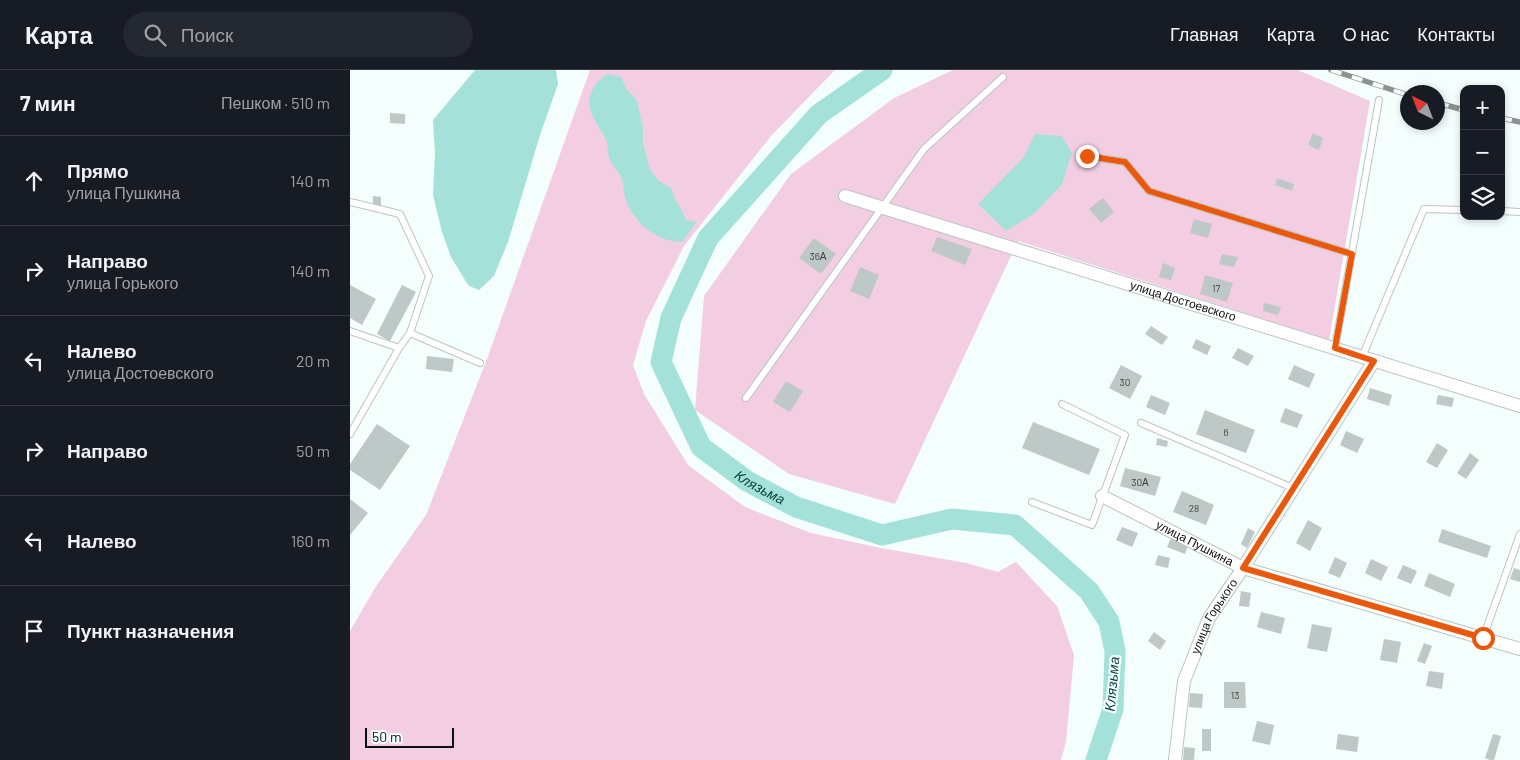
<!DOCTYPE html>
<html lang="ru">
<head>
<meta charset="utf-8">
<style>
  :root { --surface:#171b24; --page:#242831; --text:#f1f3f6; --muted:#9ea1a6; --line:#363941 }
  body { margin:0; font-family:Barlow,sans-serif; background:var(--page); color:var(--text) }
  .controls { position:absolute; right:15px; top:15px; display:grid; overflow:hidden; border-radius:10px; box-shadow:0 2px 8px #0003 }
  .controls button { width:45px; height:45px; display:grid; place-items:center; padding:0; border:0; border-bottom:1px solid var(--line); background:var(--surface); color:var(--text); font:25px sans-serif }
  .compass { position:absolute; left:1050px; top:15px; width:45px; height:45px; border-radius:50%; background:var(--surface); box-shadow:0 2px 8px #0003; rotate:318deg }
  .scale { position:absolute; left:15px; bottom:12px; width:89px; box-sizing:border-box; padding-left:5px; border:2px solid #0d1110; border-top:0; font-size:14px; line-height:18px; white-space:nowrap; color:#0d1110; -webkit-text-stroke:4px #f4fefc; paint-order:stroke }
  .stop { position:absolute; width:15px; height:15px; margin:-11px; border:4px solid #ea580c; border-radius:50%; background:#fff }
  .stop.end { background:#ea580c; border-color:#fff; box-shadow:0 1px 5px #0008 }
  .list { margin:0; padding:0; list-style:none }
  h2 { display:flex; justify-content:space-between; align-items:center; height:65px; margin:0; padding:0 20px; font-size:21px }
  h2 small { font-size:16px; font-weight:400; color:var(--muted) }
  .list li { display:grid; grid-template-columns:32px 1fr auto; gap:15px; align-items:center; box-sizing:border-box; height:90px; padding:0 20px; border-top:1px solid var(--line) }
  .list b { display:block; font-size:19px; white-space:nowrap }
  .list p { margin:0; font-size:16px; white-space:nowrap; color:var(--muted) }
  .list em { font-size:16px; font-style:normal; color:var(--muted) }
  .icon { flex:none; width:28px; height:28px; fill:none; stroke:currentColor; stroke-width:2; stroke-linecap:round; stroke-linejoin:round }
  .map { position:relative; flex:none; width:1170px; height:690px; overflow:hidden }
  header { display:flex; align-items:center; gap:30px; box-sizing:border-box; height:70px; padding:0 25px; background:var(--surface); border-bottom:1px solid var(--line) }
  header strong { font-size:24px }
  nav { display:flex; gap:28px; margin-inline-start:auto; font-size:18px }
  .search { width:350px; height:45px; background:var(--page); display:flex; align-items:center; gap:12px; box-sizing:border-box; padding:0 18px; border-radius:28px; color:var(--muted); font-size:19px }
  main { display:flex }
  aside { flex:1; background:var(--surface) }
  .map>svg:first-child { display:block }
</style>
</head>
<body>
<header>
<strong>Карта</strong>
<div class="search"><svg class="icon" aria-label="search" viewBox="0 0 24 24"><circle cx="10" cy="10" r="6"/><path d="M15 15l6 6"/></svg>Поиск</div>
<nav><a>Главная</a><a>Карта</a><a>О нас</a><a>Контакты</a></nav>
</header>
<main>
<aside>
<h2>7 мин<small>Пешком · 510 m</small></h2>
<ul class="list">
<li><svg class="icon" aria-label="ahead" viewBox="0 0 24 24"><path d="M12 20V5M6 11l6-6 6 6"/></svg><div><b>Прямо</b><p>улица Пушкина</p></div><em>140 m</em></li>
<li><svg class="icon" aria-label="right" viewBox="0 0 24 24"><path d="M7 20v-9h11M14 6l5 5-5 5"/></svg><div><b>Направо</b><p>улица Горького</p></div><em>140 m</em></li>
<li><svg class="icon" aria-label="left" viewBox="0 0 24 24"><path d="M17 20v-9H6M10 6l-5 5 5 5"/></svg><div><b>Налево</b><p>улица Достоевского</p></div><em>20 m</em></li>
<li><svg class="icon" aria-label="right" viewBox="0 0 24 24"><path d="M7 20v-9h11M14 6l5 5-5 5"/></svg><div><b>Направо</b></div><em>50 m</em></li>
<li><svg class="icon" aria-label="left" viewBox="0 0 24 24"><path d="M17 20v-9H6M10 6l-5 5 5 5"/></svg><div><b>Налево</b></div><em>160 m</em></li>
<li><svg class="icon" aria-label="arrive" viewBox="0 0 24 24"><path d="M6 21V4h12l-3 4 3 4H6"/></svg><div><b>Пункт назначения</b></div></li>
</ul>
</aside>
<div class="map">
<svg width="1170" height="690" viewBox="0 0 1170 690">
  <rect width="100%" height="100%" fill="#f4fefc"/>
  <path fill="#f3cde2" d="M 240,0 L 485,0 L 421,66 L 334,176 L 296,251 L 283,295 L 294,324 L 338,395 L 395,437 L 461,463 L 531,478 L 616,493 L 648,502 L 666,492 L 707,536 L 724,585 L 716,672 L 711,690 L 0,690 L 0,561 L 25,518 L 76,445 L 137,289 Z
    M 603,0 L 948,0 L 1020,31 L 979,270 L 668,171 L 545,434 L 439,404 L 345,340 L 354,226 L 441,104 L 544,28 Z"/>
  <path fill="#a4e2d9" d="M 125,0 L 206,0 L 208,14 L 190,65 L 158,172 L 144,206 L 129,220 L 119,216 L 115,210 L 101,187 L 92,162 L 83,125 L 85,82 L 83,50 Z
    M 258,4 L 271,7 L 276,18 L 287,31 L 293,58 L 293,72 L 300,100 L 308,110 L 321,118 C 324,130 332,138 336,150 L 347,152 L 332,172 C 308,172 287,155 277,133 C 273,125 274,113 271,107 C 267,100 262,95 259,87 C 257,82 258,77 257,72 C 252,59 236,43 240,27 C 243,16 248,10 258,4 Z
    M 685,64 L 712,66 L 722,83 L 712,114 L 685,143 L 656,161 L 628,134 L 674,87 Z"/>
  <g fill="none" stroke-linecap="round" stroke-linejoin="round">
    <path stroke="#a4e2d9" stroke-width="21" id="s1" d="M 532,0 L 469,44 L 358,168 L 321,248 L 311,292 L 351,377 L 397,411 L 446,437 L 532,465 L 602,449 L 665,455 L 739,521 L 759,552 L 765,581 L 763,639 L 746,690"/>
  </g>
  <path fill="#bec8c6" d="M 40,43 L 55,44 L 55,54 L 40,53 Z
    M 963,63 L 973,68 L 969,80 L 958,75 Z
    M 927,108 L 944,114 L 942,121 L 925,115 Z
    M 23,126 L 31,127 L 31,137 L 23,137 Z
    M 753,128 L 764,142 L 751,153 L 739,139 Z
    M 844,149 L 862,154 L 858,168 L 840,163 Z
    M 587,167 L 622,179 L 615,195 L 581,181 Z
    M 464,168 L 486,184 L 471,204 L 449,188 Z
    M 872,184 L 888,187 L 884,197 L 869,194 Z
    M 813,193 L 825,198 L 821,210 L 809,207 Z
    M 510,197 L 529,205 L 519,229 L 500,221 Z
    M 855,205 L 883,213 L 877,232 L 850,224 Z
    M 0,215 L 26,229 L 12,255 L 0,248 Z
    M 52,215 L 66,222 L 40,271 L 27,264 Z
    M 914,233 L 931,237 L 928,245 L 913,241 Z
    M 801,256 L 818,267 L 812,275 L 795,264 Z
    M 846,269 L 861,276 L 857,285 L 842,278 Z
    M 888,278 L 904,286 L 898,296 L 882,288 Z
    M 77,286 L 104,289 L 102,302 L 76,299 Z
    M 771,295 L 792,306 L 780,329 L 759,318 Z
    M 944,295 L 965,304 L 959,318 L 938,309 Z
    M 436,311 L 453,321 L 440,342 L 423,332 Z
    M 1020,318 L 1042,325 L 1039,336 L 1017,329 Z
    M 801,325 L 820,333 L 815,345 L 796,337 Z
    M 1088,325 L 1104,328 L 1102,337 L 1086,334 Z
    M 935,338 L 953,345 L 947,358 L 930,352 Z
    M 855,340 L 905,360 L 896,383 L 846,364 Z
    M 683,352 L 750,379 L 739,405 L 672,378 Z
    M 27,354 L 60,376 L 30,420 L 0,400 L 0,394 Z
    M 996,361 L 1014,369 L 1007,383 L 990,375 Z
    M 807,368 L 818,371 L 817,377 L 806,375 Z
    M 1087,373 L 1098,380 L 1087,398 L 1076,392 Z
    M 1120,383 L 1129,390 L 1116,409 L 1107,403 Z
    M 775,398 L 811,407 L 805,426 L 770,416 Z
    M 832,421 L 864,435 L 856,455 L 823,442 Z
    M 0,429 L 18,443 L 0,465 Z
    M 958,450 L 972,458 L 960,481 L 946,473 Z
    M 772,457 L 788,463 L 782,477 L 766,470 Z
    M 898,458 L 905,462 L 897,478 L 891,474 Z
    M 1092,459 L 1141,476 L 1137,488 L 1088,472 Z
    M 821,468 L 838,475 L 835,484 L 817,477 Z
    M 808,485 L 820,488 L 818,498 L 805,495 Z
    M 985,487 L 997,493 L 990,508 L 978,503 Z
    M 1021,489 L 1038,497 L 1031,511 L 1015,503 Z
    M 1053,495 L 1067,501 L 1061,514 L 1047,508 Z
    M 1164,498 L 1170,500 L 1170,512 L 1160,509 Z
    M 1079,503 L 1105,514 L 1100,527 L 1074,516 Z
    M 891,521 L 901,523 L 899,537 L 889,536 Z
    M 911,542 L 935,548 L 931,564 L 907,557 Z
    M 962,554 L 982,558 L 977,582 L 957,578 Z
    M 804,562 L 816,571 L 810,580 L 798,571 Z
    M 1034,569 L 1051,572 L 1047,593 L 1030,590 Z
    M 1074,573 L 1082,576 L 1075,594 L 1067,591 Z
    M 1079,601 L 1094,603 L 1092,619 L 1076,616 Z
    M 874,612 L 895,612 L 896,638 L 874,638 Z
    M 840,623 L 853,624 L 852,638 L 839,637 Z
    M 907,651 L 924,655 L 920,675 L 902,671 Z
    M 852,659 L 861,659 L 861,681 L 852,681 Z
    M 988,664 L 1009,667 L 1007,682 L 986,679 Z
    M 1143,664 L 1151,666 L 1144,690 L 1140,690 L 1135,688 Z
    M 834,677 L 845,678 L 844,690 L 833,690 Z"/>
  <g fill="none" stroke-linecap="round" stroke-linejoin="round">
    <g stroke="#bbc5c3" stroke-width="8">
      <path id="service" d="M 737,86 L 775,92 L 799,121 L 1002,184
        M 0,132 L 50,144 L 79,206 L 60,263
        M 1151,141 L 1170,142
        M 0,261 L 49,278 L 0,364
        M 49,278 L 60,263 L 130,293
        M 985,278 L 1029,30
        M 1012,287 L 1074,139 L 1114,140
        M 396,328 L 574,79 L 653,7
        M 791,353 L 943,418
        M 682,432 L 742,455 L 775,365 L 712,334
        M 1133,568 L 1170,464"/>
    </g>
    <g stroke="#bbc5c3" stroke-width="14">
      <g id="minor">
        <path id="s2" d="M 495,126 L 1170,336"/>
        <path id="s3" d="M 752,426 L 893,498 L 1170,579"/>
        <path id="s4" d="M 825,690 L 834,611 L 859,548 L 893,498 L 1024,291"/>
      </g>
    </g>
    <use href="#service" stroke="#fff" stroke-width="6"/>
    <use href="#minor" stroke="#fff" stroke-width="12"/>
    <g stroke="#8b9290" stroke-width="5.5">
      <path id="rail" d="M 981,0 L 1058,25
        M 1088,33 L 1114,40
        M 1151,48 L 1170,52"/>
    </g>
    <use href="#rail" stroke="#f4fefc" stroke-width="4" stroke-dasharray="11" stroke-linecap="butt"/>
  </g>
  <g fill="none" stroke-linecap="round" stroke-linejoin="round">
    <path stroke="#ea580c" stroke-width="6" d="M 737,86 L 775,92 L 799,121 L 1002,184 L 985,278 L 1024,291 L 893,498 L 1133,568"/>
  </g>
  <g text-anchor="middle" stroke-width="4.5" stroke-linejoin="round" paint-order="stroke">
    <g font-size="10" fill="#393f3e">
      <text x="468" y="190">36А</text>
      <text x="866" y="222">17</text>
      <text x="775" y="316">30</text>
      <text x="876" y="366">6</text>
      <text x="790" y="416">30А</text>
      <text x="844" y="442">28</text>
      <text x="885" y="629">13</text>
    </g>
    <g font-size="12" fill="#0d1110" stroke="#f4fefc">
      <text dy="4" stroke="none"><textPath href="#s2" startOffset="354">улица Достоевского</textPath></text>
      <text dy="4" stroke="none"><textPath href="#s3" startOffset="104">улица Пушкина</textPath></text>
      <text dy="4" stroke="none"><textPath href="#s4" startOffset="151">улица Горького</textPath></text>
    </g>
    <g font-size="14" font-style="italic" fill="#053f3a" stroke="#f4fefc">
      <text dy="5" stroke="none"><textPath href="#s1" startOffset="542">Клязьма</textPath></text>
      <text transform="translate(762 614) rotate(-85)" y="5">Клязьма</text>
    </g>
  </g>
</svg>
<div class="controls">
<button>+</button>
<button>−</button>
<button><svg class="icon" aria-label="layers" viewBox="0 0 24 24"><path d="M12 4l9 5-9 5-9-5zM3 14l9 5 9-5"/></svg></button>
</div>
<svg class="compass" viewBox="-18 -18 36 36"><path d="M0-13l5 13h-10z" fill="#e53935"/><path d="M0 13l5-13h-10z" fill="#9ea1a6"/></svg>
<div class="scale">50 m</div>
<div class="stop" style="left:1133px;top:568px"></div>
<div class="stop end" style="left:737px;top:86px"></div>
</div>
</main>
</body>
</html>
